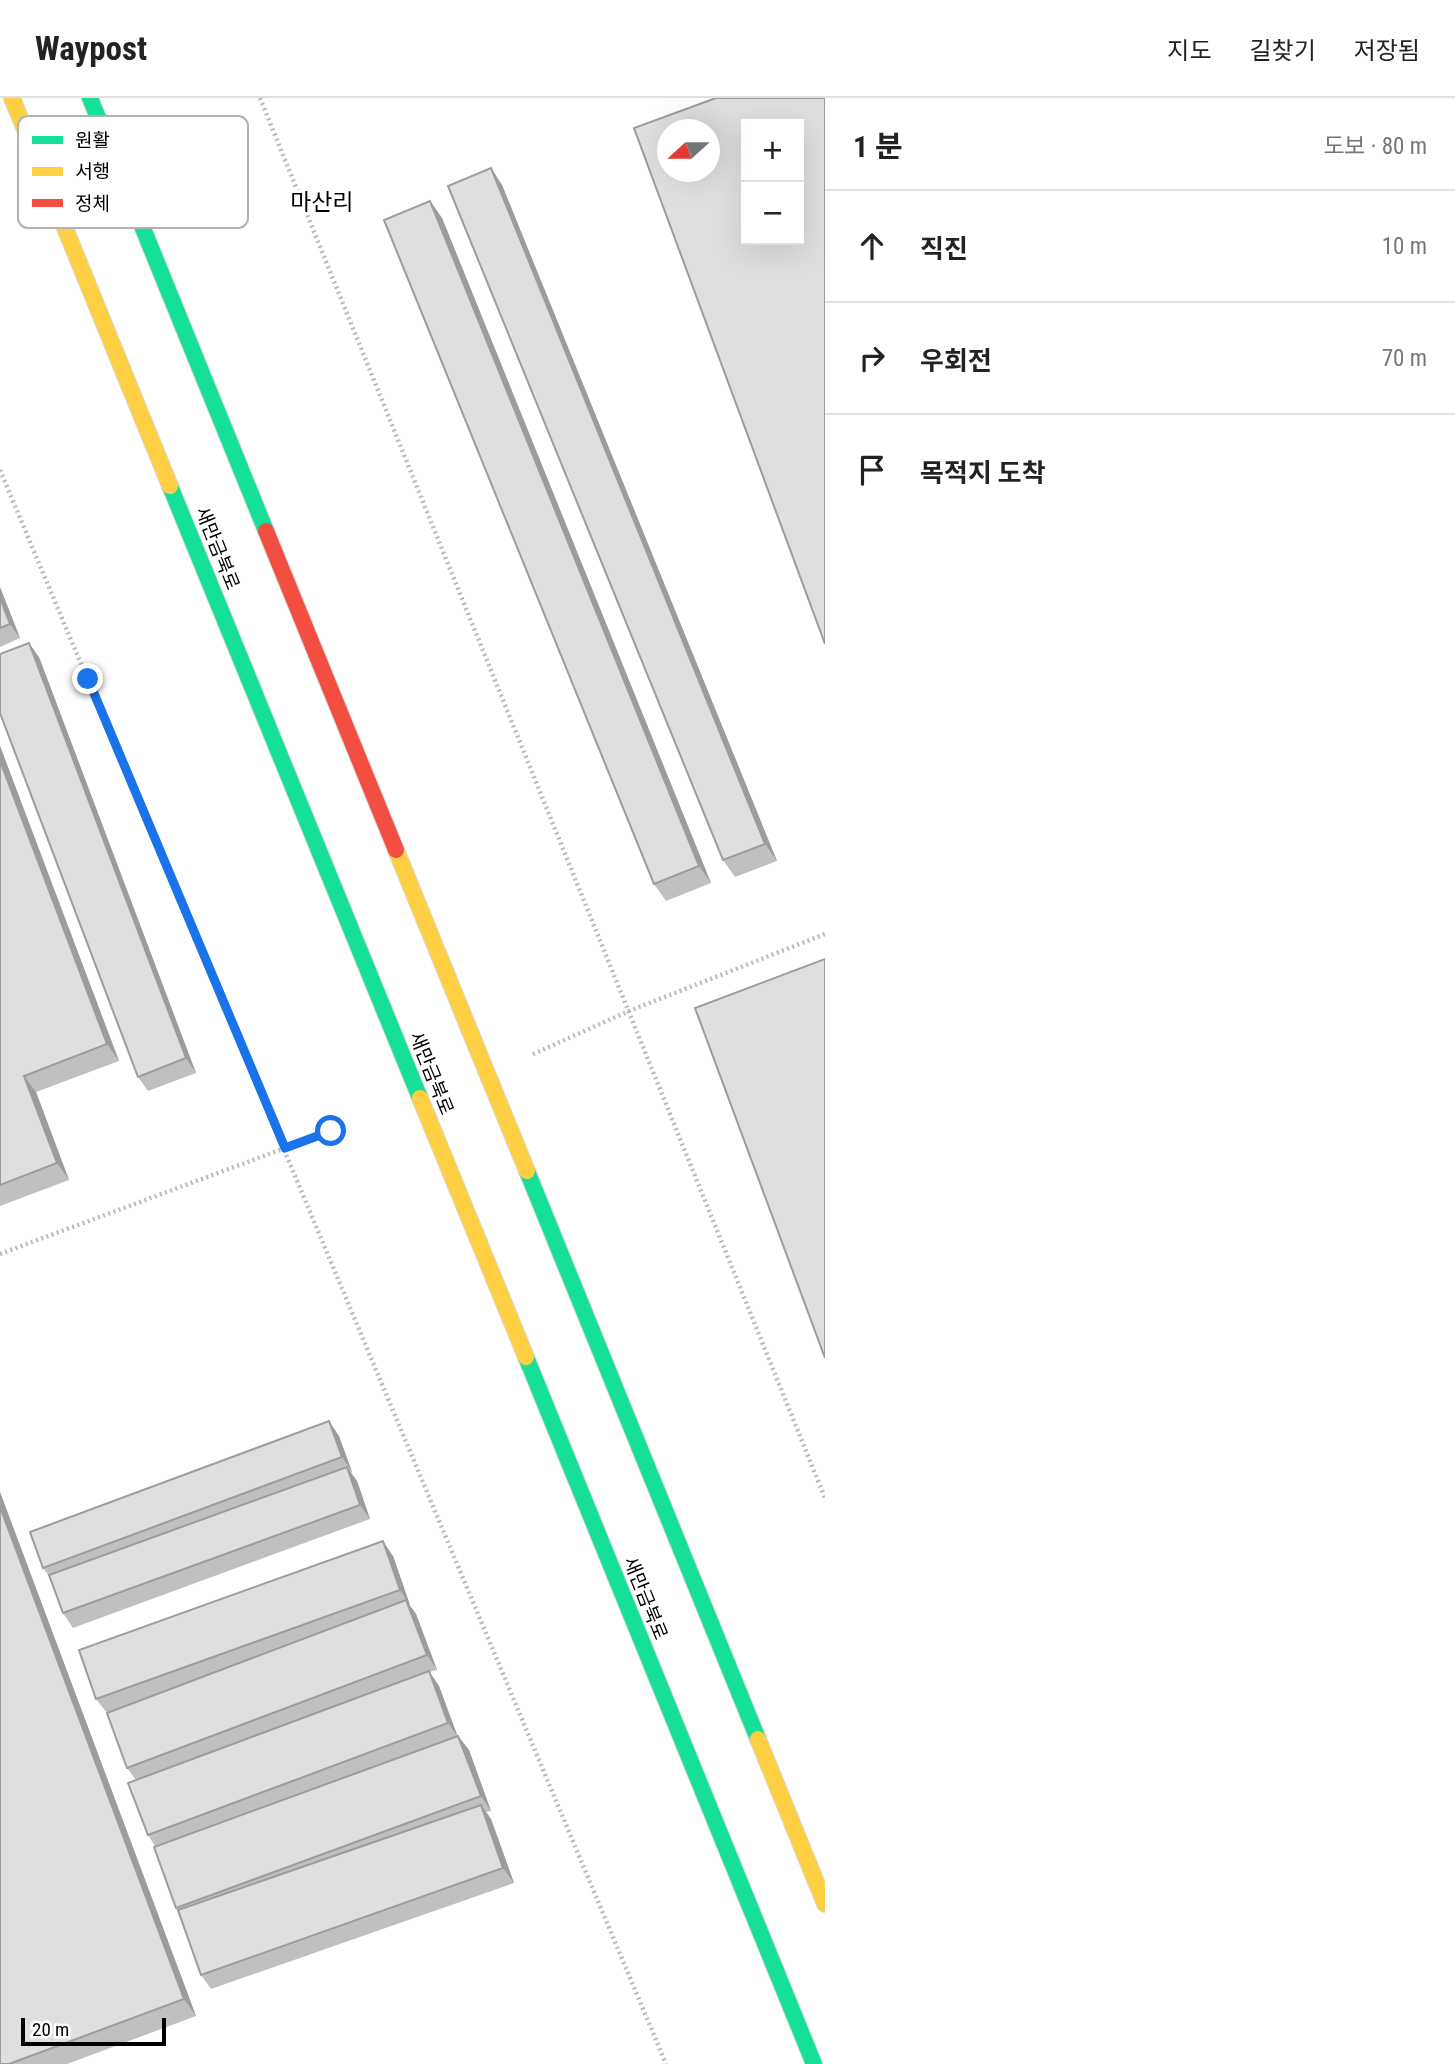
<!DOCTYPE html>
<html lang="ko">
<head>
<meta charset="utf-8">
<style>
  :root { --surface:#fff; --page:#f2f2f2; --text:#222; --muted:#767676; --line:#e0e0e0 }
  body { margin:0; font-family:"Roboto Condensed","Noto Sans KR",sans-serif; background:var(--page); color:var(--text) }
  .controls { position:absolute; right:21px; top:21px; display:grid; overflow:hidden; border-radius:0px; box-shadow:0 7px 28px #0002 }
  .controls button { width:63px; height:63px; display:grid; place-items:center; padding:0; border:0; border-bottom:2px solid var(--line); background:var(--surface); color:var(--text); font:35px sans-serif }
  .compass { position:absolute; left:657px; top:21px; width:63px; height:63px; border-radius:50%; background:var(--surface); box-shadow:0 7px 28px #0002; rotate:249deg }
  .scale { position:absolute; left:21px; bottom:18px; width:145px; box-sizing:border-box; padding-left:7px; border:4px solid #000; border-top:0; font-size:19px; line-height:24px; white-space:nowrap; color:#000; -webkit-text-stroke:5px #fff; paint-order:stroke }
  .stop { position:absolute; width:21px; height:21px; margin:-16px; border:5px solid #1a73e8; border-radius:50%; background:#fff }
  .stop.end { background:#1a73e8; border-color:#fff; box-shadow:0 2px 7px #0008 }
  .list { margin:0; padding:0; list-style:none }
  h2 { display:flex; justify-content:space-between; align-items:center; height:91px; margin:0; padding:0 28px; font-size:30px }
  h2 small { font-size:23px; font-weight:400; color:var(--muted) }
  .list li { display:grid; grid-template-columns:46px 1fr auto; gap:21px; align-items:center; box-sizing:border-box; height:112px; padding:0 28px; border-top:2px solid var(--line) }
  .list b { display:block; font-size:26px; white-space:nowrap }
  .list em { font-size:23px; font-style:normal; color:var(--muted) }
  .icon { flex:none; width:38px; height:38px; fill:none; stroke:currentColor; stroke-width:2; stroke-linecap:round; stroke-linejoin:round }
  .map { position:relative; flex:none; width:825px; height:1966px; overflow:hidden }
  header { display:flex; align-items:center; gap:42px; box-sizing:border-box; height:98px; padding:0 35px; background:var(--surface); border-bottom:2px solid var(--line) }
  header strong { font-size:33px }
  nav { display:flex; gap:38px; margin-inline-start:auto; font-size:24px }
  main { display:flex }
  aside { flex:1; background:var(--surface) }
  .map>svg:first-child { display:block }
</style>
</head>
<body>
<header>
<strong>Waypost</strong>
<nav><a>지도</a><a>길찾기</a><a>저장됨</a></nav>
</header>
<main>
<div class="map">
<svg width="825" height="1966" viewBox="0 0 825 1966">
  <rect width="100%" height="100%" fill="#fff"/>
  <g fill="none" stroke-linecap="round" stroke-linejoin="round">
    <g stroke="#dbdbdb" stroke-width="18">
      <path id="fast" d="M 90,0 L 266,433
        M 170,388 L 420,1000
        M 527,1073 L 758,1641
        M 526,1259 L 814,1966"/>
    </g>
    <g stroke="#dbdbdb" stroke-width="18">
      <path id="slow" d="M 12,0 L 170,388
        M 396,752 L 527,1073
        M 420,1000 L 526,1259
        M 758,1641 L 825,1806"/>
    </g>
    <g stroke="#dbdbdb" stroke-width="18">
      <path id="jam" d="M 266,433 L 396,752"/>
    </g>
    <path stroke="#b9b9b9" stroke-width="4.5" stroke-dasharray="2 3.5" stroke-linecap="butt" d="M 260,0 L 825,1400
      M 0,372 L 666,1966
      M 533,956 L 629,913 L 825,836
      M 0,1156 L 331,1033"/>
    <use href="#fast" stroke="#16e098" stroke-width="16"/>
    <use href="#slow" stroke="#ffcf43" stroke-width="16"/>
    <use href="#jam" stroke="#f24e42" stroke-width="16"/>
  </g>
  <path fill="#c0c0c0" d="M 491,70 L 502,87 L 777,763 L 735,779 L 723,762 Z
    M 430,103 L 442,120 L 711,785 L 666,803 L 654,786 Z
    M 0,489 L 20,540 L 0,549 Z
    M 39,559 L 196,975 L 148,993 L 138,979 Z
    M 0,648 L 119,963 L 36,994 L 69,1082 L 0,1108 Z
    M 339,1338 L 352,1374 L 351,1375 L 357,1383 L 370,1421 L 73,1530 L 63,1515 L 49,1478 L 43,1470 Z
    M 0,1394 L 196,1918 L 67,1966 L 0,1966 Z
    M 393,1458 L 410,1507 L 409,1507 L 416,1516 L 437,1572 L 429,1574 L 439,1588 L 457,1638 L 458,1638 L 469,1652 L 491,1713 L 486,1714 L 491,1721 L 514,1785 L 211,1891 L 201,1877 L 176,1810 L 155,1748 L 148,1737 L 136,1682 L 127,1670 L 107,1615 L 96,1601 Z"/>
  <path fill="#9c9c9c" d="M 491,70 L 502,87 L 777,763 L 765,746 Z
    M 430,103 L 442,120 L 711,785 L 699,768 Z
    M 0,489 L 20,540 L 10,526 L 0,500 Z
    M 29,545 L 39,559 L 196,975 L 186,960 Z
    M 0,648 L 119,963 L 107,946 L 0,663 Z
    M 24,978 L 36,994 L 69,1082 L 57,1065 Z
    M 329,1323 L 339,1338 L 352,1374 L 342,1359 Z
    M 347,1369 L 357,1383 L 370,1421 L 360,1407 Z
    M 0,1394 L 196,1918 L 184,1901 L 0,1409 Z
    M 383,1443 L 393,1458 L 410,1507 L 400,1492 Z
    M 406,1502 L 416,1516 L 437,1572 L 427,1557 Z
    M 429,1573 L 439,1588 L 458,1639 L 448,1625 Z
    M 458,1638 L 469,1652 L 491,1713 L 481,1698 Z
    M 481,1707 L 491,1721 L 514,1785 L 503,1770 Z"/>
  <path fill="#dfdfdf" stroke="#9c9c9c" stroke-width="2" fill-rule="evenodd" d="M 716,0 L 825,0 L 825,546 L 634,30 ZM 746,26 L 799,26 L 799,142 L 746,142 ZM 668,32 L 710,32 L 710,74 L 668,74 Z
    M 491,70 L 765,746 L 723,762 L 448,88 Z
    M 430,103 L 699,768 L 654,786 L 384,122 Z
    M 0,500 L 10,526 L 0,530 Z
    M 29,545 L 186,960 L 138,979 L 0,615 L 0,556 Z
    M 0,663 L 107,946 L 24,978 L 57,1065 L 0,1087 Z
    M 825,861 L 825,1260 L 695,910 Z
    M 329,1323 L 342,1359 L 43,1470 L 30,1434 Z
    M 347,1369 L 360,1407 L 63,1515 L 49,1477 Z
    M 0,1409 L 184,1901 L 9,1966 L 0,1966 Z
    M 383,1443 L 400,1492 L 96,1601 L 79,1552 Z
    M 406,1502 L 427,1557 L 127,1670 L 107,1615 Z
    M 429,1573 L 448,1625 L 148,1737 L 128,1685 Z
    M 458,1638 L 481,1698 L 176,1810 L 154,1749 Z
    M 481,1707 L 503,1770 L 201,1877 L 178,1812 Z"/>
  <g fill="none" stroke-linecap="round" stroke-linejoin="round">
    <path stroke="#1a73e8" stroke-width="9" d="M 88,581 L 285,1050 L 331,1033"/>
  </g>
  <g text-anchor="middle" stroke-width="6" stroke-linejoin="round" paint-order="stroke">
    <g font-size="19" fill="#000" stroke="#fff">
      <text transform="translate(218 450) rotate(68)" y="7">새만금북로</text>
      <text transform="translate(432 975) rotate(68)" y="7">새만금북로</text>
      <text transform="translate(646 1500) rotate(68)" y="7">새만금북로</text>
    </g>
    <g font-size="23" fill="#000" stroke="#fff">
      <text x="322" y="112">마산리</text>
    </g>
  </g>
  <rect x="18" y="18" width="230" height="112" rx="10" fill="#fff" stroke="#b2b2b2" stroke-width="2"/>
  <rect x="32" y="38" width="31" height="8" fill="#16e098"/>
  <rect x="32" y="69" width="31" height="9" fill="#ffcf43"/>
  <rect x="32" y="101" width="31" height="8" fill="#f24e42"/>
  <g font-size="19" fill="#000">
    <text x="75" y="49">원활</text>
    <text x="75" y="80">서행</text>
    <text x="75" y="112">정체</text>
  </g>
</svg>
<div class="controls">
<button>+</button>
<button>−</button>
</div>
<svg class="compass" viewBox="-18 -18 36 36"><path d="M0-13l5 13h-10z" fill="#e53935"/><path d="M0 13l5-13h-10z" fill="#767676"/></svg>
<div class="scale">20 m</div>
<div class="stop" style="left:331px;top:1033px"></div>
<div class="stop end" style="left:88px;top:581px"></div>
</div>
<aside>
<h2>1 분<small>도보 · 80 m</small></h2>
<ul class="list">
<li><svg class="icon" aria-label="ahead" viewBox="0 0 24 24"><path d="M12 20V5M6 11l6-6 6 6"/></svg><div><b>직진</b></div><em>10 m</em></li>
<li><svg class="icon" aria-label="right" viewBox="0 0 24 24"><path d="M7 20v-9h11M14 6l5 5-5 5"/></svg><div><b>우회전</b></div><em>70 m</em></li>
<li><svg class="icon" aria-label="arrive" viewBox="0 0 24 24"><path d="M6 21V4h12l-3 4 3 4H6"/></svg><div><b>목적지 도착</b></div></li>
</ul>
</aside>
</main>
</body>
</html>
